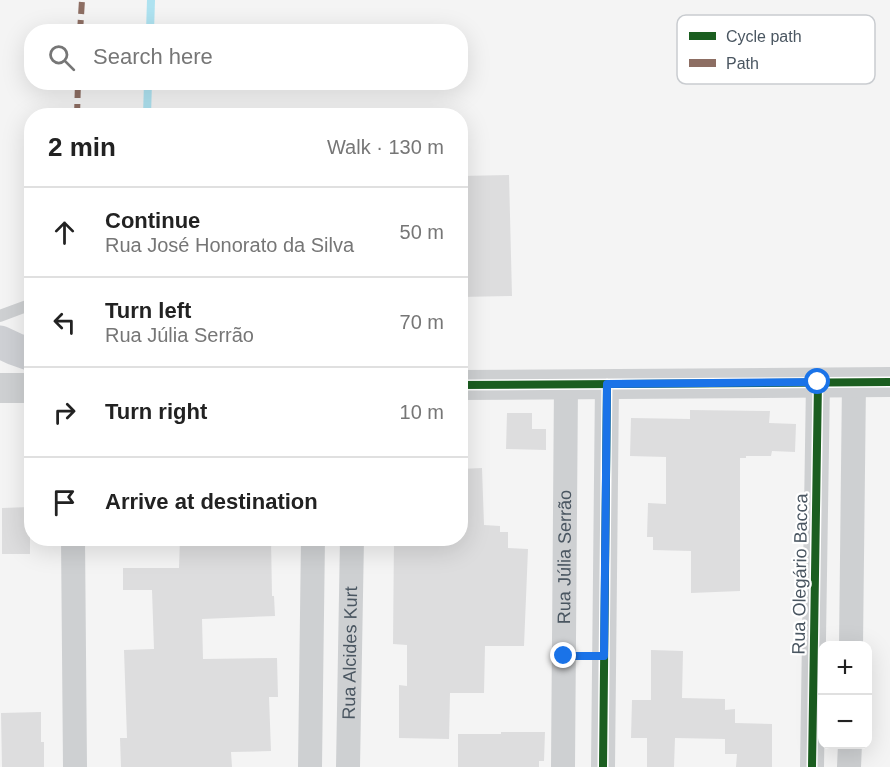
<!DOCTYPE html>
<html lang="en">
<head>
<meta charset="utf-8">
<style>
  :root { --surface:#fff; --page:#f2f2f2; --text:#222; --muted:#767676; --line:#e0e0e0 }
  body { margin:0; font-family:Helvetica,sans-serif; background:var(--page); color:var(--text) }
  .controls { position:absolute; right:18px; bottom:18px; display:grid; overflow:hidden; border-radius:12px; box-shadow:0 6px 24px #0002 }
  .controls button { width:54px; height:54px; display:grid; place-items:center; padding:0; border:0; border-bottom:2px solid var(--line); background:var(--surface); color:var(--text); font:30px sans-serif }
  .stop { position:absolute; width:18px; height:18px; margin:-14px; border:4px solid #1a73e8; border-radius:50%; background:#fff }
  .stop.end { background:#1a73e8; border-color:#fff; box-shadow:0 2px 6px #0008 }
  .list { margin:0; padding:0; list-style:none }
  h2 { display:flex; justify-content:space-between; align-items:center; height:78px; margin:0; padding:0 24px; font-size:26px }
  h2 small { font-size:20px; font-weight:400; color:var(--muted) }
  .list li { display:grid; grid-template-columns:39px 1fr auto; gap:18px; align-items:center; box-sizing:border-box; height:90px; padding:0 24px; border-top:2px solid var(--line) }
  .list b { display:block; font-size:22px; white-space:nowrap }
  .list p { margin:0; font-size:20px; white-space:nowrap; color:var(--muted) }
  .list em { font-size:20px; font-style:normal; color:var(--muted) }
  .icon { flex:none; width:33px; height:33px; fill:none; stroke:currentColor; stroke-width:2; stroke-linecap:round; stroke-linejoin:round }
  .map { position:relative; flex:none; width:890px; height:767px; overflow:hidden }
  .search { position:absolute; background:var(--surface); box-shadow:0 6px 24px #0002; left:24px; top:24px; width:444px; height:66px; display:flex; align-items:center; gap:15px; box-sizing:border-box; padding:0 21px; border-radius:24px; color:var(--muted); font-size:22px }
  .panel { position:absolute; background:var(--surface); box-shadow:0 6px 24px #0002; left:24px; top:108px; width:444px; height:438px; border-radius:24px }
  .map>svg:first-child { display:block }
</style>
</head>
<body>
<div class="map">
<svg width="890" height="767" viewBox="0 0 890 767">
  <rect width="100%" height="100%" fill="#f4f4f4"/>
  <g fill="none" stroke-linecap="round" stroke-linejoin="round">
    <path stroke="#aee2f0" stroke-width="8" d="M 150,32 L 151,0
      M 147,116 L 148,82"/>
  </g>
  <path fill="#ddddde" d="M 509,175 L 512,296 L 460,297 L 460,176 Z
    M 690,410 L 770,411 L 769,423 L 796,424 L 795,452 L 772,451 L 771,456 L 746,456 L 746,458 L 740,458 L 740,591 L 691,593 L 691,551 L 653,550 L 653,537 L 647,537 L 648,503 L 666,504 L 666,457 L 630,456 L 631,418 L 690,419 Z
    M 507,413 L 532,413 L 532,429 L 546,429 L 546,450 L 506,449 Z
    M 482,468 L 484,525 L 500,526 L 500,532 L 508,532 L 508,548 L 528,549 L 524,646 L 485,646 L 484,693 L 450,693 L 449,739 L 399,738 L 399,685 L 407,686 L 407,645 L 393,644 L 394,538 L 460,538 L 460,469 Z
    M 30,507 L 30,554 L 2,554 L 2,508 Z
    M 180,538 L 271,538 L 272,596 L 274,596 L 275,616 L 202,619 L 203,659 L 277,658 L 278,697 L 269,697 L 271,751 L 231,752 L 232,767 L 121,767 L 120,738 L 127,738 L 124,650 L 154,649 L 152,590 L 123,590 L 123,568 L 179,568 Z
    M 651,650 L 683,651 L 682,698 L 725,699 L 725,710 L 735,709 L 735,723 L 772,724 L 772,767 L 736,767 L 737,754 L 725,754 L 725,739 L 675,738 L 674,767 L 647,767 L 647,738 L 631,738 L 632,700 L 651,700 Z
    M 41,712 L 41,742 L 44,742 L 44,767 L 2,767 L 1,713 Z
    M 501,732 L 545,732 L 544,761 L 539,761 L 539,767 L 458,767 L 458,734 L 501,734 Z"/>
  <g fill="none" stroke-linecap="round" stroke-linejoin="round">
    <path stroke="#ced0d2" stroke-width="12" d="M 0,316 L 32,304"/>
    <g stroke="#ced0d2" stroke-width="24">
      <path d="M 73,538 L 75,767"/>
      <path d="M 851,646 L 854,382"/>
      <path d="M 310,767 L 313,538"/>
      <path id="s1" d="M 348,767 L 352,538"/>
      <path id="s2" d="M 563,767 L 566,384"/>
      <path d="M 603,767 L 607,384"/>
      <path d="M 812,767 L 818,382"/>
      <path d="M 849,767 L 850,744"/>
    </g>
    <path stroke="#ced0d2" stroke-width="30" d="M 460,385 L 890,382
      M 0,388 L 32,388"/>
    <path stroke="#ced0d4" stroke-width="33" d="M 0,342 L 15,349 L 32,355"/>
    <path stroke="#8d6e63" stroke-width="6" stroke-dasharray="12 6" stroke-linecap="butt" d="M 80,32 L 82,0
      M 77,116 L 78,82"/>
    <g stroke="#fff" stroke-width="11">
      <path id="cycleway" d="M 460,385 L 890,382
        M 603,767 L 607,384
        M 812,767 L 818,382"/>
    </g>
    <use href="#cycleway" stroke="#1b5e20" stroke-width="8"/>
  </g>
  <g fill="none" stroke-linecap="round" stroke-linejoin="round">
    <path stroke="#1a73e8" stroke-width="8" d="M 564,656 L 604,656 L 607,384 L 818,382"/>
  </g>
  <g text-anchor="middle" stroke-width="4.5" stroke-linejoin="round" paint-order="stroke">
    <g font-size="18" fill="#4a5661" stroke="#fff">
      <text dy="6" stroke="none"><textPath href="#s2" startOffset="210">Rua Júlia Serrão</textPath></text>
      <text transform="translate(800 574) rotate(-89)" y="6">Rua Olegário Bacca</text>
      <text dy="6" stroke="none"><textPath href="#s1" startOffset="114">Rua Alcides Kurt</textPath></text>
    </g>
  </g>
  <rect x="677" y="15" width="198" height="69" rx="9" fill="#fff" stroke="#c9ccd0" stroke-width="1.5"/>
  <rect x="689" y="32" width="27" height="8" fill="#1b5e20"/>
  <rect x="689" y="59" width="27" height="8" fill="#8d6e63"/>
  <g font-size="16" fill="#4a5661">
    <text x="726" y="42">Cycle path</text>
    <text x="726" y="69">Path</text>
  </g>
</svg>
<div class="controls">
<button>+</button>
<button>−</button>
</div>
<div class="stop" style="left:818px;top:382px"></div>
<div class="stop end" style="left:564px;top:656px"></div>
<div class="search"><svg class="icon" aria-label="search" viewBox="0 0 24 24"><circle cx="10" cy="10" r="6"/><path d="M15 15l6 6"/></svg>Search here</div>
<section class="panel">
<h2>2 min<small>Walk · 130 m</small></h2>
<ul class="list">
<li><svg class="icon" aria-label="ahead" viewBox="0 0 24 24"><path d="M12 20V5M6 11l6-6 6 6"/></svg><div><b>Continue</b><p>Rua José Honorato da Silva</p></div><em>50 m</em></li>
<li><svg class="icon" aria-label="left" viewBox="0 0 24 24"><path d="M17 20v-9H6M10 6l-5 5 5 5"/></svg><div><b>Turn left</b><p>Rua Júlia Serrão</p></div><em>70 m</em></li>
<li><svg class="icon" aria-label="right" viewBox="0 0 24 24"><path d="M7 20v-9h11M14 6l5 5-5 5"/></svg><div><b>Turn right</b></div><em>10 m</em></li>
<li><svg class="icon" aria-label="arrive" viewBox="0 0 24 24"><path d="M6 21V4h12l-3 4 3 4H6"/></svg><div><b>Arrive at destination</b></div></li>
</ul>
</section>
</div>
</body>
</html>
